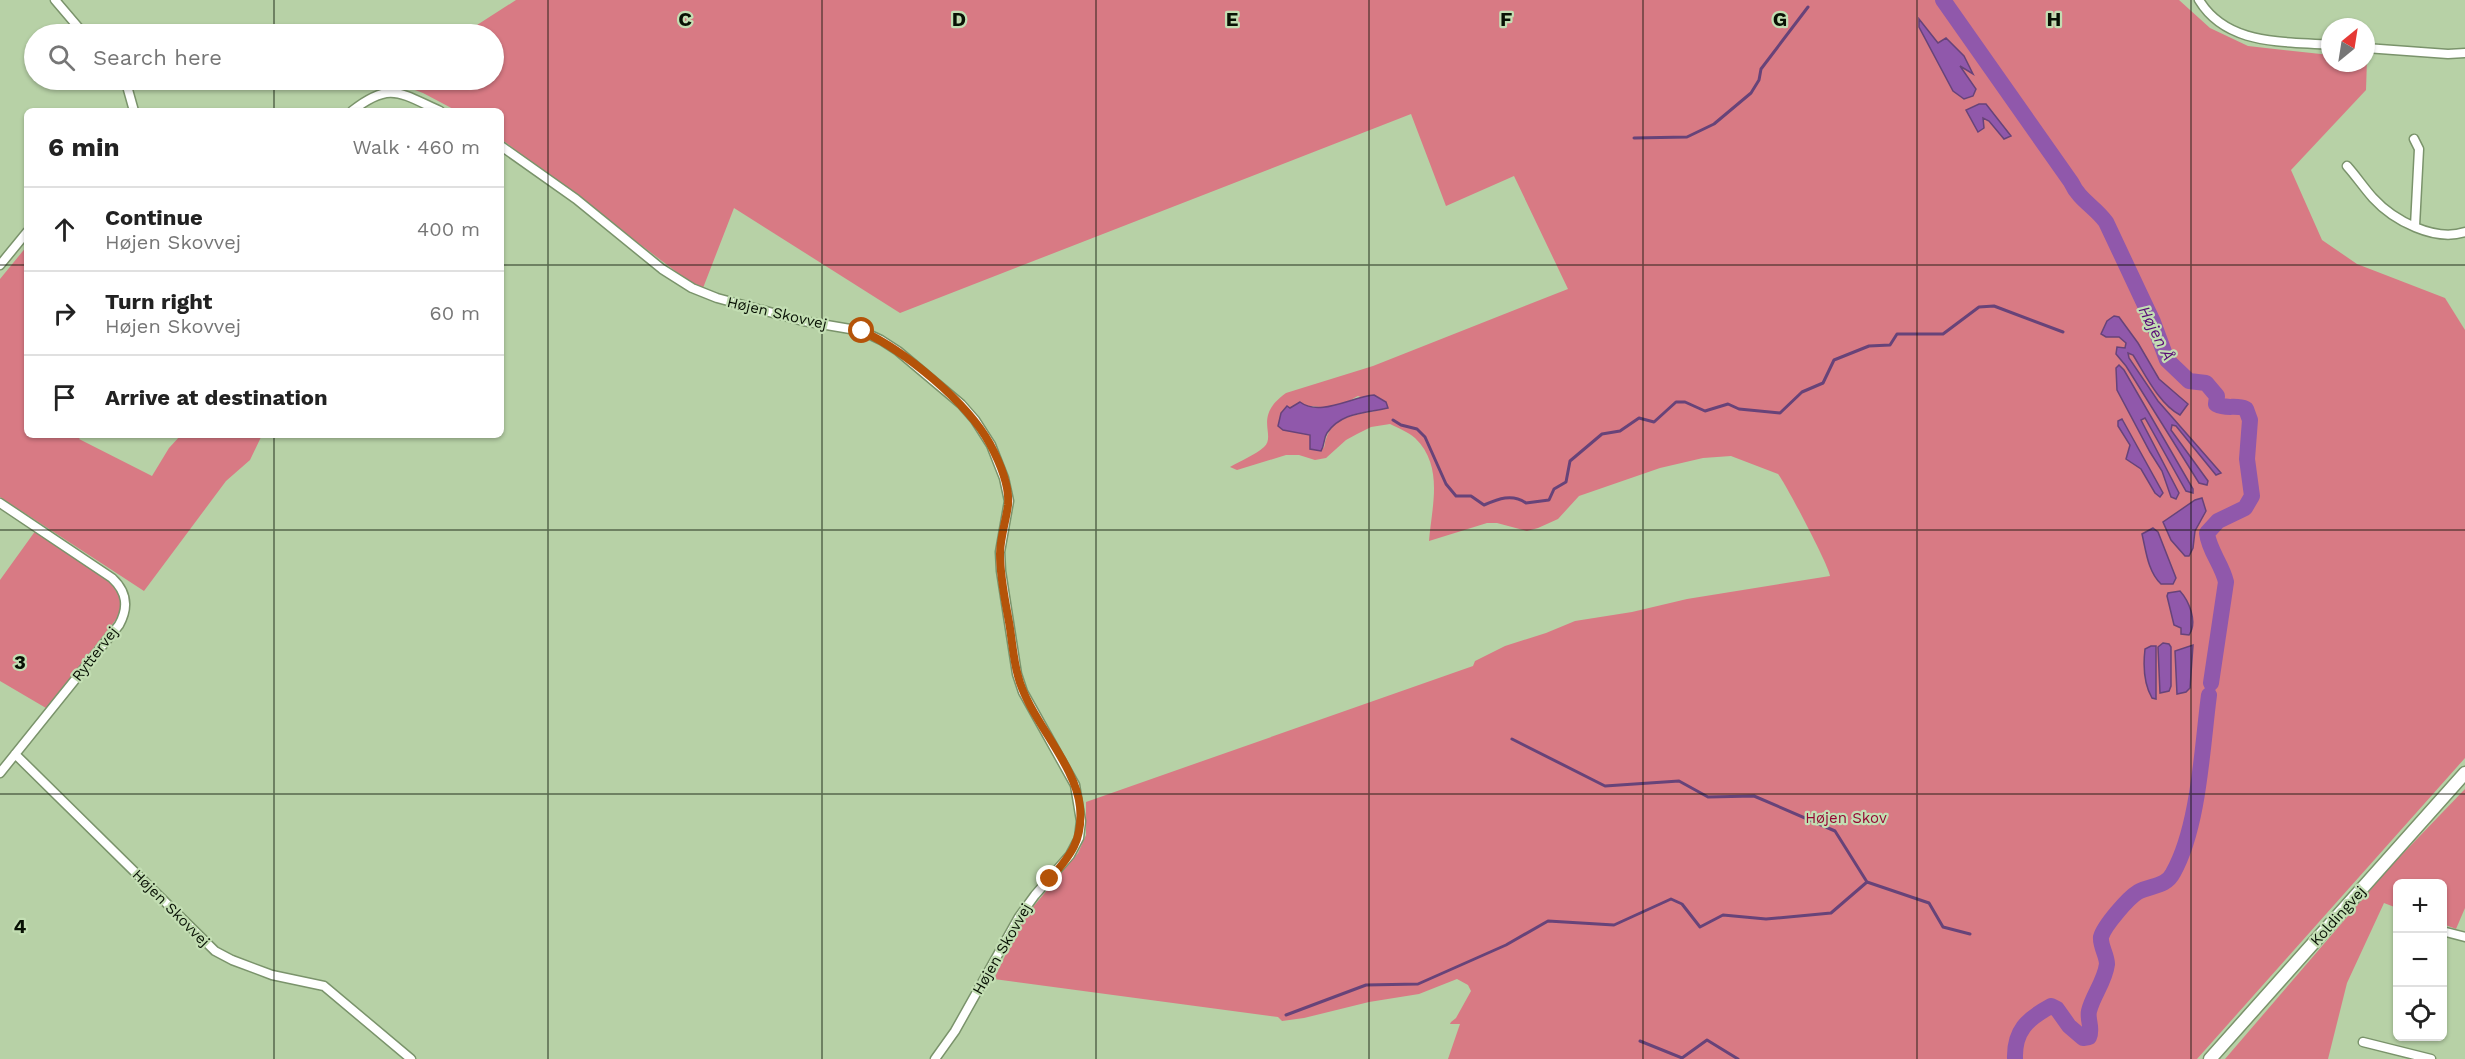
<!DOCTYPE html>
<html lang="en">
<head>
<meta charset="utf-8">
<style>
  :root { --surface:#fff; --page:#f2f2f2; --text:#222; --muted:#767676; --line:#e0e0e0 }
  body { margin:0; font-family:"Work Sans",sans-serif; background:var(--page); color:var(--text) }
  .controls { position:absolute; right:18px; bottom:18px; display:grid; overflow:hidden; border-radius:9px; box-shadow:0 2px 4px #0004 }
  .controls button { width:54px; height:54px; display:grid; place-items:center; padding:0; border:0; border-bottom:2px solid var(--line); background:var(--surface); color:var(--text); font:30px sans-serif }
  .compass { position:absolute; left:2321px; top:18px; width:54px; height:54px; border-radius:50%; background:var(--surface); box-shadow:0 2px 4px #0004; rotate:30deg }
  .stop { position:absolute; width:18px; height:18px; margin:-14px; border:4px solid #b45309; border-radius:50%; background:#fff }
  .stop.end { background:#b45309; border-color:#fff; box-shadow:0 2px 6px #0008 }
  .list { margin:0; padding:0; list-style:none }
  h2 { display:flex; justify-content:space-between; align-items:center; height:78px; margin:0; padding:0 24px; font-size:26px }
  h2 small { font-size:20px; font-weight:400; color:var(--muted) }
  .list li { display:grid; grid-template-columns:39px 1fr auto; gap:18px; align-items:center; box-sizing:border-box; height:84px; padding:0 24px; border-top:2px solid var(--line) }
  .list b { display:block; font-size:22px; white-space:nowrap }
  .list p { margin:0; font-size:20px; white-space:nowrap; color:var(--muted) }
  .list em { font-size:20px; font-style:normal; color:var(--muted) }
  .icon { flex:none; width:33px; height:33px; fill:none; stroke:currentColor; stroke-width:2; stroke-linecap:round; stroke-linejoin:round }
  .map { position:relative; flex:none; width:2465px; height:1059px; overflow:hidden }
  .search { position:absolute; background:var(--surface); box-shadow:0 2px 4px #0004; left:24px; top:24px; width:480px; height:66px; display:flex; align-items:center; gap:15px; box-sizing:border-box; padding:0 21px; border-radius:33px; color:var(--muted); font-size:22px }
  .panel { position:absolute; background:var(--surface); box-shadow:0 2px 4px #0004; left:24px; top:108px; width:480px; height:330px; border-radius:9px }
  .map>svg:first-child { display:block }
</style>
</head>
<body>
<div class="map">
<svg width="2465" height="1059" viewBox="0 0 2465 1059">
  <rect width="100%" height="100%" fill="#b7d1a6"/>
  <path fill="#d87a84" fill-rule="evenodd" d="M 516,0 L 2179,0 L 2210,28 L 2248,46 L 2330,55 L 2330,63 L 2366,63 L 2367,59 L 2366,90 L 2291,170 L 2322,240 L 2357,264 L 2445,298 L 2465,330 L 2465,758 L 2197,1059 L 1448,1059 L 1460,1024 L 1450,1024 L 1451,1022 L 1456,1018 L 1471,991 L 1468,985 L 1457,979 L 1419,994 L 1369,1002 L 1304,1018 L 1282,1021 L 1278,1017 L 994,979 L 1016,933 L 1033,907 L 1078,853 L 1086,835 L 1086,802 L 1473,666 L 1475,661 L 1505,646 L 1546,633 L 1575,621 L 1632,612 L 1687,599 L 1830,576 C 1830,568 1785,482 1778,474 L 1731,456 L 1703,458 L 1660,468 L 1579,496 L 1558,519 L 1538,528 L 1527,531 L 1497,523 L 1487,523 L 1429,541 C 1432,505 1444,466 1415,438 C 1408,432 1398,428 1390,424 L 1371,427 L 1357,434 L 1346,440 L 1326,458 L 1315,460 L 1299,455 L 1286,455 L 1237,470 L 1230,467 C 1240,461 1255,455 1264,447 C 1277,435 1252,417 1286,393 L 1373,366 L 1568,289 L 1514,176 L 1446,206 L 1411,114 L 900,313 L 734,208 L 703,288 L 691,283 L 501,139 L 501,111 L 457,111 L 423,93 L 391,81 L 494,80 L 494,34 L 463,34 ZM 1358,396 L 1388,408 C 1361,416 1329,411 1324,448 L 1310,435 L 1283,430 L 1287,406 L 1290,408 C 1304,403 1316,408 1330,407 C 1340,406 1349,401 1358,396 Z
    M 27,246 L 27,435 L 82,435 L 79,439 L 152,476 L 169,448 L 181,435 L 262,435 L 250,460 L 226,481 L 144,591 L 0,497 L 0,279 Z
    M 36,530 L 112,584 L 122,601 L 119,615 L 114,622 L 46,708 L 0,681 L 0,580 Z
    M 2465,789 L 2465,908 L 2456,929 L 2443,924 L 2442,884 L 2398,884 L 2397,908 L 2384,903 L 2347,983 L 2328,1059 L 2225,1059 L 2390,867 Z"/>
  <path fill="#9058ab" stroke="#674379" stroke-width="1.5" d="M 1919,19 L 1938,43 L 1946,38 L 1964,56 L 1973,74 L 1960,66 L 1976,89 L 1973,96 L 1964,99 L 1953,91 L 1919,27 Z
    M 1979,104 L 1986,104 L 2011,136 L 2004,139 L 1989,121 L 1983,118 L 1984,128 L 1978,132 L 1966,110 Z
    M 2114,316 L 2119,317 L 2138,343 L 2159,379 L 2188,404 L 2180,415 C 2159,404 2145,374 2133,355 L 2128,353 L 2129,358 L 2158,401 L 2221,473 L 2216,475 L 2176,426 L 2172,425 L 2171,430 L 2208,481 L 2207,485 L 2199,483 L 2126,366 L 2116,354 L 2117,347 L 2125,348 L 2126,343 L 2119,337 L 2106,337 L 2101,334 L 2107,321 Z
    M 2119,365 L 2124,370 L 2193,489 L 2193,493 L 2186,491 L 2145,418 L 2141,420 L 2179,493 L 2176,499 L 2171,497 L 2162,471 L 2150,452 L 2117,390 L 2116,368 Z
    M 1374,395 L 1386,402 L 1388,408 C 1366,413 1341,412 1327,433 C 1323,439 1325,445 1321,451 L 1310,449 L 1310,435 L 1283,430 L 1278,426 L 1281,413 L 1287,406 L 1290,408 L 1300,402 C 1320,417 1351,397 1374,395 Z
    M 2122,419 L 2163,493 L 2160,497 L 2155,493 L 2141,469 L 2126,459 L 2130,445 L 2118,426 L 2118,421 Z
    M 2202,498 L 2206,511 L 2195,531 L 2193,548 L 2189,556 L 2185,556 L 2171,540 L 2163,522 L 2195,500 Z
    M 2153,528 L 2158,532 L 2176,578 L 2173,584 L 2161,584 C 2148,572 2146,551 2142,534 Z
    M 2180,591 C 2189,601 2198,622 2189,635 L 2181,634 L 2181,628 L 2174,625 L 2167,596 L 2168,593 Z
    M 2163,643 L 2169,644 L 2171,647 L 2171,686 L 2169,691 L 2160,693 L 2158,647 Z
    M 2193,645 L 2190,688 L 2186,692 L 2177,694 L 2175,651 Z
    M 2151,646 L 2156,646 L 2156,699 L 2152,698 C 2144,684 2143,666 2145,649 Z"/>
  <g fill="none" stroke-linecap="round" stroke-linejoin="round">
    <path stroke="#674379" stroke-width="3" d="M 1634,138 L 1687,137 L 1714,124 L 1751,93 L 1759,80 L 1761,69 L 1808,7
      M 1393,420 L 1401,425 L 1417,429 L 1425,437 L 1446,484 L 1456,496 L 1471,496 L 1484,505 C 1498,499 1512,493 1526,503 L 1549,500 L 1554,489 L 1566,482 L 1570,461 L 1602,434 L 1620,431 L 1639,418 L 1654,422 L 1676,402 L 1685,402 L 1705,411 L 1728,404 L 1739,409 L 1780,413 L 1802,392 L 1823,383 L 1834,360 L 1869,346 L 1890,345 L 1897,334 L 1943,334 L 1979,307 L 1994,306 L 2063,332
      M 1512,739 L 1605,786 L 1679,781 L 1708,797 L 1754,796 L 1835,831 L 1867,882
      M 1286,1015 L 1366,985 L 1418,984 L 1506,945 L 1548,921 L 1614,925 L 1671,899 L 1682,904 L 1700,927 L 1723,915 L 1766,919 L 1831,913 L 1867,882 L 1929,903 L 1943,927 L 1970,934
      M 1640,1041 L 1682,1058 L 1707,1040 L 1738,1059"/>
    <path stroke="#9058ab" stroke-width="16" d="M 1943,0 L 2071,182 C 2080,201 2093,205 2106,222 L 2153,322 L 2167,360 L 2189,381 L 2206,383 L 2217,396 L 2216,404 C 2228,410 2235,404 2246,409 L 2250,420 L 2247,459 L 2252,496 L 2245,508 L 2218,521 L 2207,533 C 2209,551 2222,564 2226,582 L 2211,683
      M 2015,1059 C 2014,1031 2027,1019 2051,1006 L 2057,1009 L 2069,1026 L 2083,1038 L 2089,1037 C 2093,1028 2087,1020 2089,1011 C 2093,995 2105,981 2107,964 C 2107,955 2100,946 2101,937 C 2104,926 2128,898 2138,892 C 2151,885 2166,887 2173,873 C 2199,827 2202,748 2209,695"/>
    <g stroke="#7a936b" stroke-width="11">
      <path id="minor" d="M 55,0 L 84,34
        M 2199,0 C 2227,46 2283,41 2330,45
        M 2366,48 L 2448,54 L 2465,53
        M 122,80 L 127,86 L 134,111
        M 352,111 C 390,81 400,93 440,111
        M 2414,139 L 2419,149 L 2415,226
        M 501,146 L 576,199 L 662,269 L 692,288 L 717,298 L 803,321 L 862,331 L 881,340 L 898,351 L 961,404 L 975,420 L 991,445 L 1004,478 L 1009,501 L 1000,552 L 1001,571 L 1017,674 L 1023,692 L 1075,785 L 1081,821 L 1079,838 L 1070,855 L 1035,895 L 1019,917 L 955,1031 L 935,1059
        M 2347,166 C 2356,176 2364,188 2373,198 C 2394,221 2435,242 2465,232
        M 0,265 L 27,232
        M 0,503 L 112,578 C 127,592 129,607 119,625 L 0,773
        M 15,754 L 215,951 L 232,960 L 272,975 L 324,986 L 411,1059
        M 2442,931 L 2465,937
        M 2363,1042 L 2431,1059"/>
    </g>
    <g stroke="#7a936b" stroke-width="15">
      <path id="secondary" d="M 2210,1059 L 2465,773"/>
    </g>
    <use href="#minor" stroke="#fff" stroke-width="8"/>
    <use href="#secondary" stroke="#fff" stroke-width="12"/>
  </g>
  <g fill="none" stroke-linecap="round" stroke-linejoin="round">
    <path stroke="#b45309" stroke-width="8" d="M 862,331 C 905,351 967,402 990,444 C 999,461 1010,485 1008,505 C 1006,521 1000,538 1000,554 C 1000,577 1005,600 1009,622 C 1012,639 1013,658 1018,676 C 1029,719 1076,764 1080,807 C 1083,840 1071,855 1050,879"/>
  </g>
  <path fill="none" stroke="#081104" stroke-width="1.5" stroke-opacity="0.55" d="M 274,0 L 274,34M 548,0 L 548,1059M 822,0 L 822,1059M 1096,0 L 1096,1059M 1369,0 L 1369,1059M 1643,0 L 1643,1059M 1917,0 L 1917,1059M 2191,0 L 2191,1059M 274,80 L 274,111M 0,265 L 27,265M 501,265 L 2465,265M 274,435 L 274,1059M 0,530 L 2465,530M 0,794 L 2465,794"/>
  <g text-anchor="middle" stroke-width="4.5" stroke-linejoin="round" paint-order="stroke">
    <g font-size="15" fill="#081104" stroke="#c3deb3">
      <text transform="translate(777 313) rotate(13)" y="5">Højen Skovvej</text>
      <text transform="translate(95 654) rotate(-52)" y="5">Ryttervej</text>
      <text transform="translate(171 908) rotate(45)" y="5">Højen Skovvej</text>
      <text transform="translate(2338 916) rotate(-48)" y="5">Koldingvej</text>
      <text transform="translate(1002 949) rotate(-60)" y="5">Højen Skovvej</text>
    </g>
    <g font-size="15" fill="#940733" stroke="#c3deb3">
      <text x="1846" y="823">Højen Skov</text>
    </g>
    <g font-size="16" font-style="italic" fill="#590a76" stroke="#c3deb3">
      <text transform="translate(2157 333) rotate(63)" y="6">Højen Å</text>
    </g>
  </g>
  <g font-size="20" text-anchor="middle" font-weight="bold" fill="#081104" stroke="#c3deb3" stroke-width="4.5" stroke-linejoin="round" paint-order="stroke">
    <text x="685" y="26">C</text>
    <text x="959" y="26">D</text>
    <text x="1232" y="26">E</text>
    <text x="1506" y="26">F</text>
    <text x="1780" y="26">G</text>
    <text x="2054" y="26">H</text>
    <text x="20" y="669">3</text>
    <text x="20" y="933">4</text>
  </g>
</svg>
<div class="controls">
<button>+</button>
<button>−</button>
<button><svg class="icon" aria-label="locate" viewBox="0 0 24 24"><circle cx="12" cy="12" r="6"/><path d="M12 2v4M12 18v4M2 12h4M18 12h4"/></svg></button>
</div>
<svg class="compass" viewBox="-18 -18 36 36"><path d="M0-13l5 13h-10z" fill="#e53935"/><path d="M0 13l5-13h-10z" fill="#767676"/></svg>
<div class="stop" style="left:862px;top:331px"></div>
<div class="stop end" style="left:1050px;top:879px"></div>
<div class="search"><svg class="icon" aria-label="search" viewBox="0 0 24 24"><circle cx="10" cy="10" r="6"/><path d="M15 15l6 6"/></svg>Search here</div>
<section class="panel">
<h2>6 min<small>Walk · 460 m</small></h2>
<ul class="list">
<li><svg class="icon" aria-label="ahead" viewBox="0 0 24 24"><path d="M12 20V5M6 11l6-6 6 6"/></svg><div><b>Continue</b><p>Højen Skovvej</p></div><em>400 m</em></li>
<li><svg class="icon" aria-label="right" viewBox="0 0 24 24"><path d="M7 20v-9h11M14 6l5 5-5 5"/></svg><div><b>Turn right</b><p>Højen Skovvej</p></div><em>60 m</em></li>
<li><svg class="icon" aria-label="arrive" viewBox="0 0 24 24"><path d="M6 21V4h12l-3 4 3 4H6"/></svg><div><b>Arrive at destination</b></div></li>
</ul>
</section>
</div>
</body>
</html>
